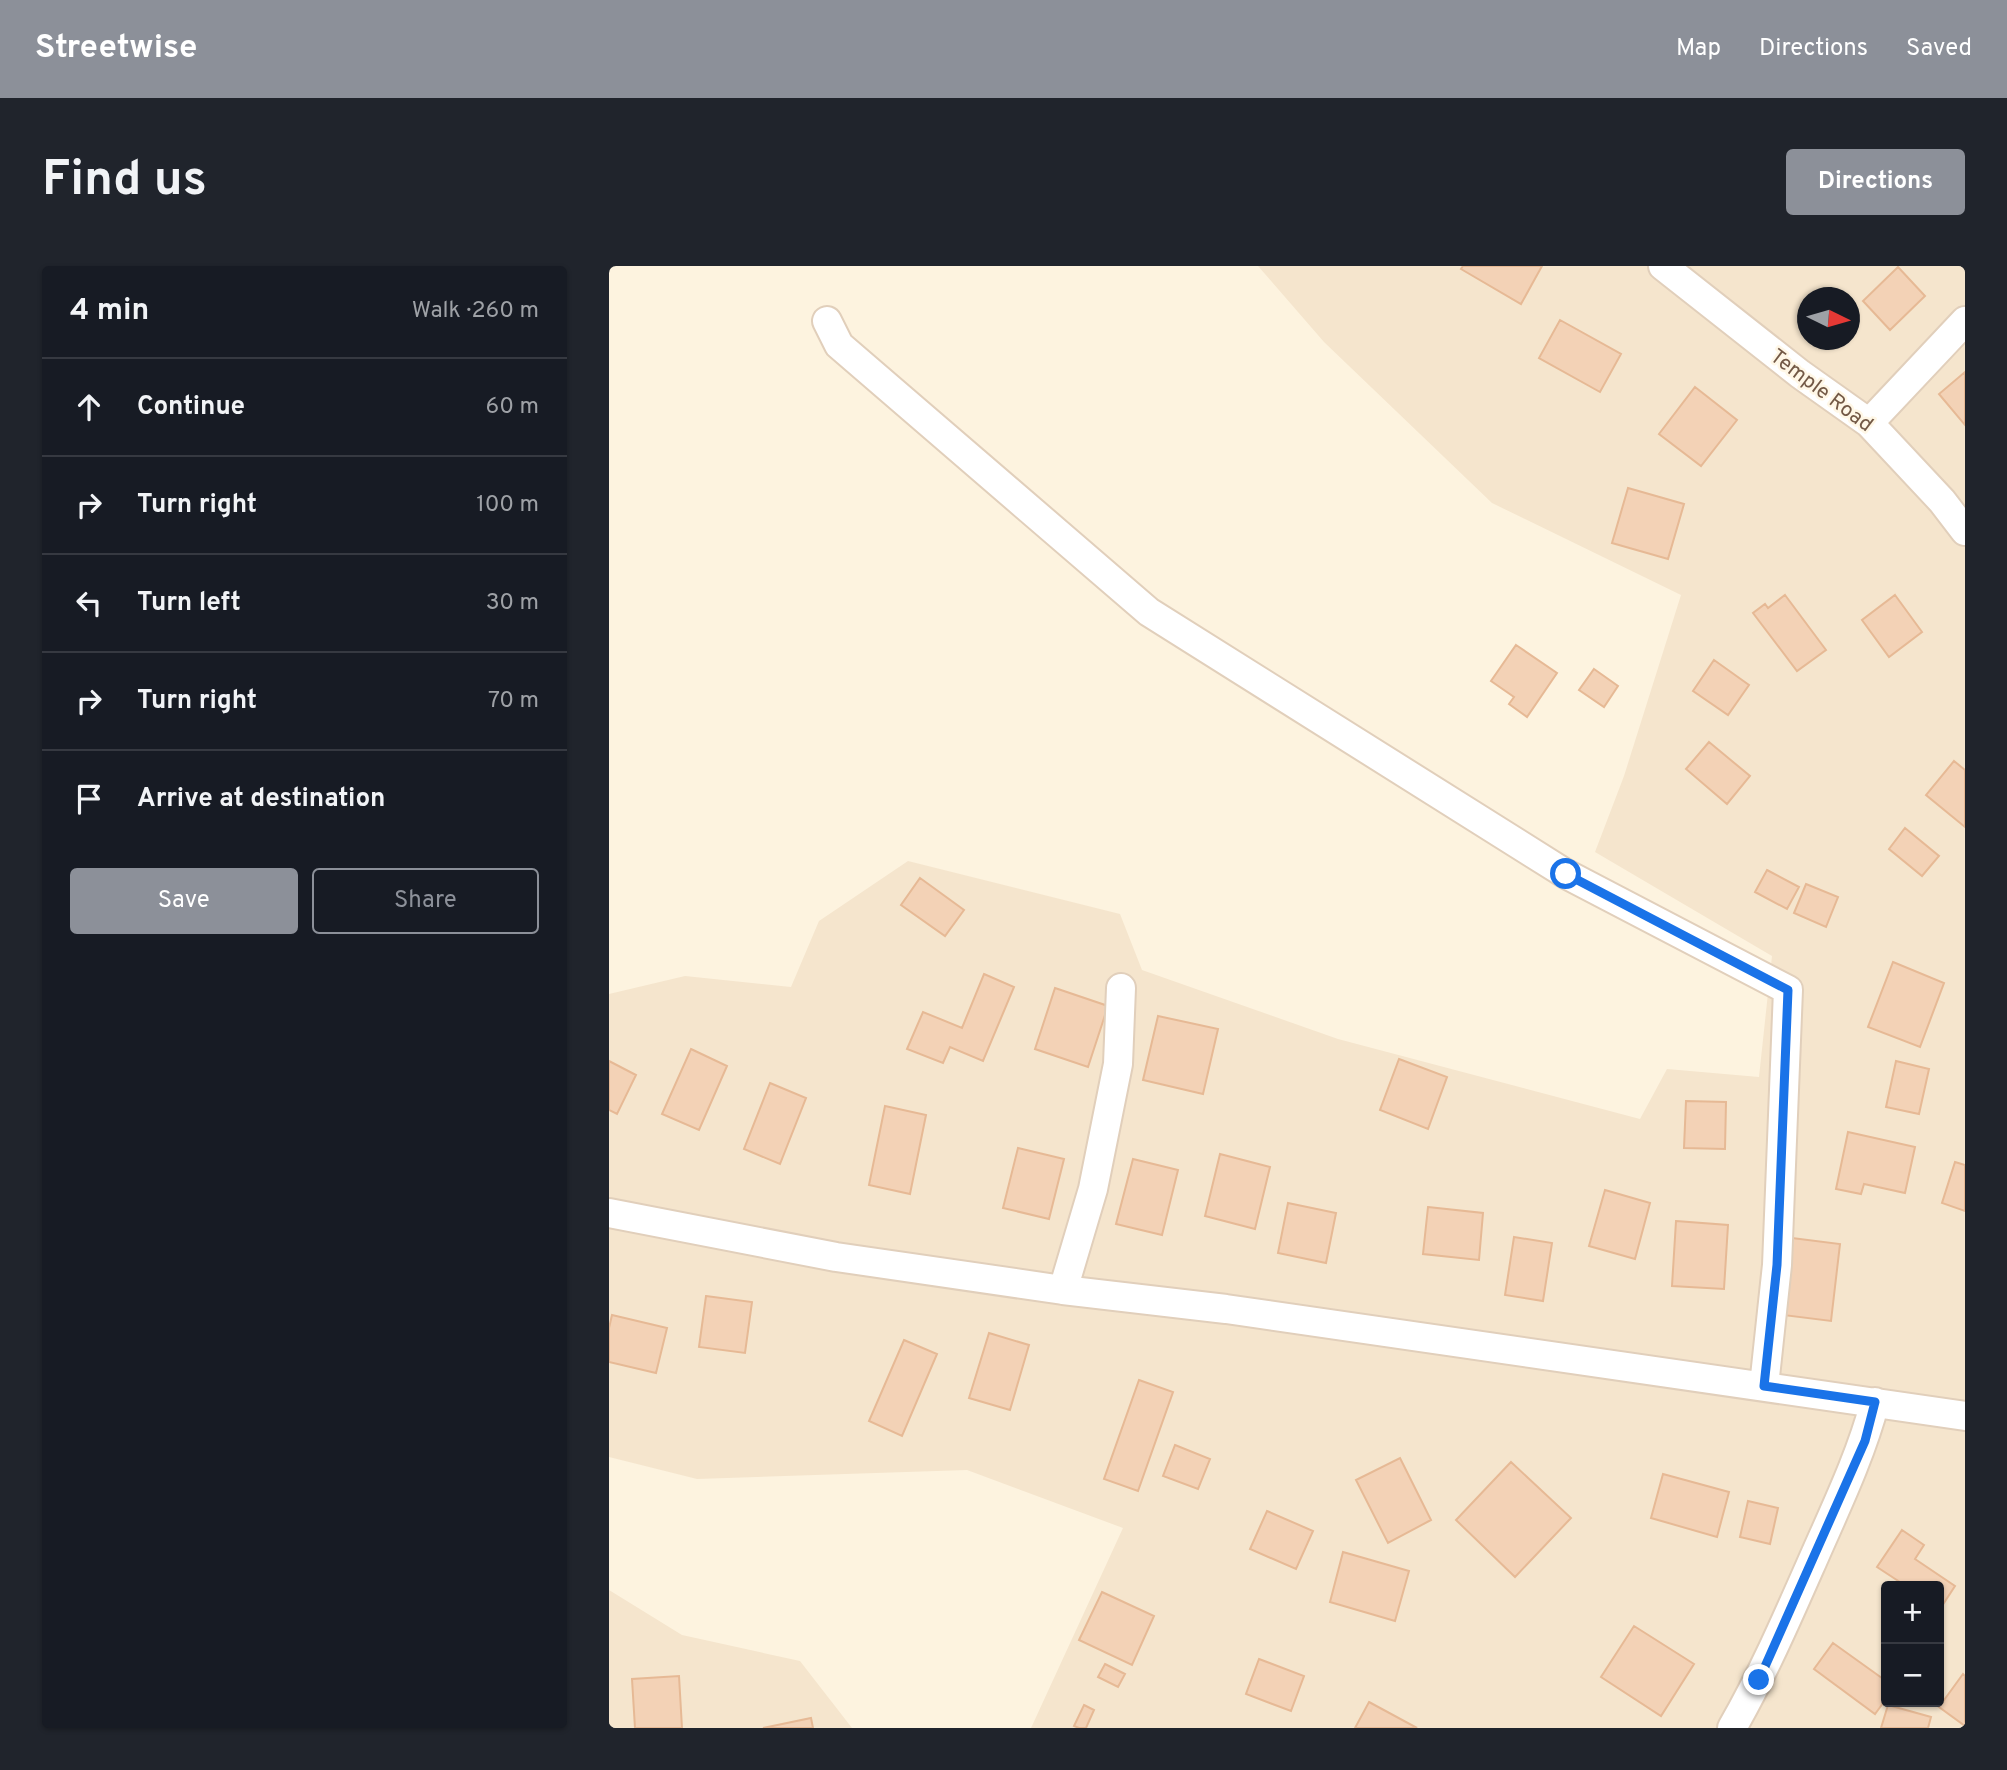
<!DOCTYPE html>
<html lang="en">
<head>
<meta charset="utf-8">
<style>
  :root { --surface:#171b24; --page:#20242c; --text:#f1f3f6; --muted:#9ea1a6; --line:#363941; --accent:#8c9099 }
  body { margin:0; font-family:Overpass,sans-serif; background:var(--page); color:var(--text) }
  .controls { position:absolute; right:21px; bottom:21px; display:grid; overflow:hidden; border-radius:7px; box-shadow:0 2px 5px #0004 }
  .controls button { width:63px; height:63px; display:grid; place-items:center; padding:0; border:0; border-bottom:2px solid var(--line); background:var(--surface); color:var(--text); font:35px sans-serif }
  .compass { position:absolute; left:1188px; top:21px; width:63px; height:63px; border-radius:50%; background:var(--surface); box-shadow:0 2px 5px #0004; rotate:95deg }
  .stop { position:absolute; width:21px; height:21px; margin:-16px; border:5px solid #1a73e8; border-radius:50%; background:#fff }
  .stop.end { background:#1a73e8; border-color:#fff; box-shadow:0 2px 7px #0008 }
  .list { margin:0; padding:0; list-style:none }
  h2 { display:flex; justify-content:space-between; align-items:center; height:91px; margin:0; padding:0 28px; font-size:30px }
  h2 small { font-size:23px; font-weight:400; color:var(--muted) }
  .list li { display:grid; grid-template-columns:46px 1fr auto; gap:21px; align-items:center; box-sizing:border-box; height:98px; padding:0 28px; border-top:2px solid var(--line) }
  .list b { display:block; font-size:26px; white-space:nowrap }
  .list em { font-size:23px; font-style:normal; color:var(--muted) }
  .actions { display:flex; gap:14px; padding:21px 28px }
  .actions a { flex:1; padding:16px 0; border:2px solid var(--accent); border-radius:7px; text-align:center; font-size:24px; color:var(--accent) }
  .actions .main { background:var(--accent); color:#fff }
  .icon { flex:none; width:38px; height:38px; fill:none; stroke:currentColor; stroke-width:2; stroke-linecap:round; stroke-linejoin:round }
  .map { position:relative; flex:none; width:1356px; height:1462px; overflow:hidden; border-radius:7px }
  header { display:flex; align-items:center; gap:42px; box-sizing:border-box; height:98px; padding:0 35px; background:var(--accent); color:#fff }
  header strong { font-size:33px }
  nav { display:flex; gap:38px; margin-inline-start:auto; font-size:24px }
  .intro { display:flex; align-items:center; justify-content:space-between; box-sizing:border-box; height:168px; padding:0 42px }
  h1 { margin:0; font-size:49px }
  .button { padding:18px 32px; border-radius:7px; background:var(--accent); color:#fff; font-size:24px; font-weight:700 }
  main { display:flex; gap:42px; padding:0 42px }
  aside { flex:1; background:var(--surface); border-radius:7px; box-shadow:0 2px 5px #0004 }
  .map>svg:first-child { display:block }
</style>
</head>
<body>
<header>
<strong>Streetwise</strong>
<nav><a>Map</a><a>Directions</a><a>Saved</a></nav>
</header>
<div class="intro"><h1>Find us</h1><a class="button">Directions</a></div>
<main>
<aside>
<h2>4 min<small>Walk · 260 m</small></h2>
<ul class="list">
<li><svg class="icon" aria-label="ahead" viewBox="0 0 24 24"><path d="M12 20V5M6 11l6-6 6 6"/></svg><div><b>Continue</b></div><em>60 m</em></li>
<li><svg class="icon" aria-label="right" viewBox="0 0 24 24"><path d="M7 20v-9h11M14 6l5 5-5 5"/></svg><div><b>Turn right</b></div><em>100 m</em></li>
<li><svg class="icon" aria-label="left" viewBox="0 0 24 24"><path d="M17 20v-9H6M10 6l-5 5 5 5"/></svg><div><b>Turn left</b></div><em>30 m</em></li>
<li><svg class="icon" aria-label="right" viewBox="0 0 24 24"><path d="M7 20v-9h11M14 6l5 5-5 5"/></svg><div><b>Turn right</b></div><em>70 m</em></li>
<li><svg class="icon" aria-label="arrive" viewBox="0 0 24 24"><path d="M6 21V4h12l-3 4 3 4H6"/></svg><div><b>Arrive at destination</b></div></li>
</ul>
<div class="actions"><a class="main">Save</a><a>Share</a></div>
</aside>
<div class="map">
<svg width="1356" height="1462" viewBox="0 0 1356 1462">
  <rect width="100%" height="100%" fill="#fdf3df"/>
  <path fill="#f5e5cd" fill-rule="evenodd" d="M 649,0 L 1356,0 L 1356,1462 L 422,1462 L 514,1262 L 358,1204 L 88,1213 L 0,1191 L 0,728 L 76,710 L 182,721 L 210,655 L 299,595 L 511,648 L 533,704 L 729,773 L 1031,853 L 1058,803 L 1150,811 L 1163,690 L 986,586 L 1015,510 L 1072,329 L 883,237 L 715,76 ZM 1198,32 L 1240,32 L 1240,74 L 1198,74 ZM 1277,1320 L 1330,1320 L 1330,1436 L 1277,1436 Z
    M 0,1324 L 73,1369 L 191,1395 L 243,1462 L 0,1462 Z"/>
  <path fill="#f3d2b6" stroke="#e6b995" stroke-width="2" d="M 854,0 L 933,0 L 912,38 L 852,3 Z
    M 1289,1 L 1316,30 L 1281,64 L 1254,35 Z
    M 951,54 L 1012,88 L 991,126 L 930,92 Z
    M 1356,106 L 1356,159 L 1330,128 Z
    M 1086,121 L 1128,154 L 1092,200 L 1050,168 Z
    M 1019,222 L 1075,238 L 1059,293 L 1003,277 Z
    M 1176,329 L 1217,384 L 1188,405 L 1144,347 L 1156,338 L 1159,342 Z
    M 1286,329 L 1313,366 L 1280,391 L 1253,354 Z
    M 907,379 L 948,407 L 918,451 L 900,438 L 905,431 L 882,415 Z
    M 1105,394 L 1140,419 L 1119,449 L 1084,425 Z
    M 985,403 L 1009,420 L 995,441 L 970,424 Z
    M 1100,476 L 1141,510 L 1118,538 L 1077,503 Z
    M 1345,495 L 1356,504 L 1356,561 L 1317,529 Z
    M 1296,562 L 1330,590 L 1313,610 L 1280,583 Z
    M 1158,604 L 1190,621 L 1178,643 L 1146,626 Z
    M 311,612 L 355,644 L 336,670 L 292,639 Z
    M 1197,618 L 1229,631 L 1217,661 L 1185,647 Z
    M 1284,696 L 1335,717 L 1311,781 L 1259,761 Z
    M 375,708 L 405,721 L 374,795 L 341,781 L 334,797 L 298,783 L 314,746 L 353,762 Z
    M 446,722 L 499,740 L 479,801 L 426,783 Z
    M 549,750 L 609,763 L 594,828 L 534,814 Z
    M 82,783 L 118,800 L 90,864 L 53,848 Z
    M 790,793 L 838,811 L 819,863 L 771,844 Z
    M 0,795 L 27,809 L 8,848 L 0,844 Z
    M 1287,795 L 1320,803 L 1310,848 L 1277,841 Z
    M 161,817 L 197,832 L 171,898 L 135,883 Z
    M 1077,835 L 1117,836 L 1116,883 L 1075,882 Z
    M 276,840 L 317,849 L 301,928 L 260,919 Z
    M 1239,866 L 1306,881 L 1296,927 L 1255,918 L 1252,928 L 1227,923 Z
    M 409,882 L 455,893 L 440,953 L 394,942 Z
    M 611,888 L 661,901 L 646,963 L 596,950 Z
    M 524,893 L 569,904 L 553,969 L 507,958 Z
    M 1346,896 L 1356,899 L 1356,945 L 1333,937 Z
    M 996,924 L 1041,937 L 1026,993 L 980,980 Z
    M 679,937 L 727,947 L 717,997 L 669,987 Z
    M 819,941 L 874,947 L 870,994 L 814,988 Z
    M 1067,955 L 1119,959 L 1115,1023 L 1063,1020 Z
    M 905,971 L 943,977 L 934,1035 L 896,1029 Z
    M 1183,972 L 1231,978 L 1222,1055 L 1174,1049 Z
    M 97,1030 L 143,1036 L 136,1087 L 90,1081 Z
    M 3,1049 L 58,1062 L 47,1107 L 0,1096 L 0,1062 Z
    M 380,1067 L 420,1079 L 401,1144 L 360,1132 Z
    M 295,1074 L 328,1088 L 293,1170 L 260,1155 Z
    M 530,1114 L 564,1126 L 529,1225 L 495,1213 Z
    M 566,1179 L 601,1193 L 589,1223 L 554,1210 Z
    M 791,1192 L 822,1254 L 779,1277 L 747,1214 Z
    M 902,1196 L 962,1252 L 906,1311 L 847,1254 Z
    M 1054,1208 L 1120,1226 L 1108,1271 L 1042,1252 Z
    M 1139,1235 L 1169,1242 L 1161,1278 L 1131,1271 Z
    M 658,1245 L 704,1265 L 687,1303 L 641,1283 Z
    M 1293,1264 L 1315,1279 L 1306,1293 L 1346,1320 L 1331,1343 L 1330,1320 L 1297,1320 L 1268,1301 Z
    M 734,1286 L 800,1305 L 786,1355 L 721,1336 Z
    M 493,1326 L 545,1350 L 523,1399 L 470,1374 Z
    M 1025,1360 L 1085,1398 L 1052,1450 L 992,1411 Z
    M 1224,1377 L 1277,1415 L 1277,1433 L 1266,1448 L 1205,1403 Z
    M 650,1393 L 695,1410 L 682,1445 L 637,1428 Z
    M 496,1398 L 516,1408 L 509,1421 L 489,1411 Z
    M 1354,1408 L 1356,1410 L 1356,1460 L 1330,1441 Z
    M 70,1410 L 73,1462 L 26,1462 L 23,1413 Z
    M 760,1436 L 808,1462 L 746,1462 Z
    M 475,1439 L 485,1444 L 477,1462 L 470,1462 L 465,1460 Z
    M 1279,1439 L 1322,1451 L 1319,1462 L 1272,1462 Z
    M 202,1452 L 204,1462 L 154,1462 Z"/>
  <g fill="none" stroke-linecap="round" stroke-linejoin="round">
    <g stroke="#e1cfbb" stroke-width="32">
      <path id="minor" d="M 1054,0 L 1191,108 L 1260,157 L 1333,235 L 1356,265
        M 218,55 L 230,79 L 540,346 L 957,608 L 1179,724 L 1168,999 L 1155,1120
        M 1260,157 L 1356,55
        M 0,947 L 227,991 L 454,1024 L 617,1043 L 1356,1150
        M 454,1024 L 484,923 L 509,798 L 512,722
        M 1123,1462 C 1155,1406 1180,1348 1206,1289 C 1228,1239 1252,1189 1266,1136"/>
    </g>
    <use href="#minor" stroke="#fff" stroke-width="28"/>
  </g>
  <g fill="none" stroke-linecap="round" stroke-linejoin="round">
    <path stroke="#1a73e8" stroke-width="9" d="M 957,608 L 1179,724 L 1168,999 L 1155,1120 L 1266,1136 L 1256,1175 L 1150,1414"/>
  </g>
  <g text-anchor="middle" stroke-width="5" stroke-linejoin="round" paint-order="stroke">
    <g font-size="21" fill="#735946" stroke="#fff7e6">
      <text transform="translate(1213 124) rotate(37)" y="7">Temple Road</text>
    </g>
  </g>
</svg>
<div class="controls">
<button>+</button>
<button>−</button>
</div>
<svg class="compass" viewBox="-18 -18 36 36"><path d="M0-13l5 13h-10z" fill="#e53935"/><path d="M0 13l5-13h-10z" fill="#9ea1a6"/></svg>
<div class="stop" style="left:957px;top:608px"></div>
<div class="stop end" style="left:1150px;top:1414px"></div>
</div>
</main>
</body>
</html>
